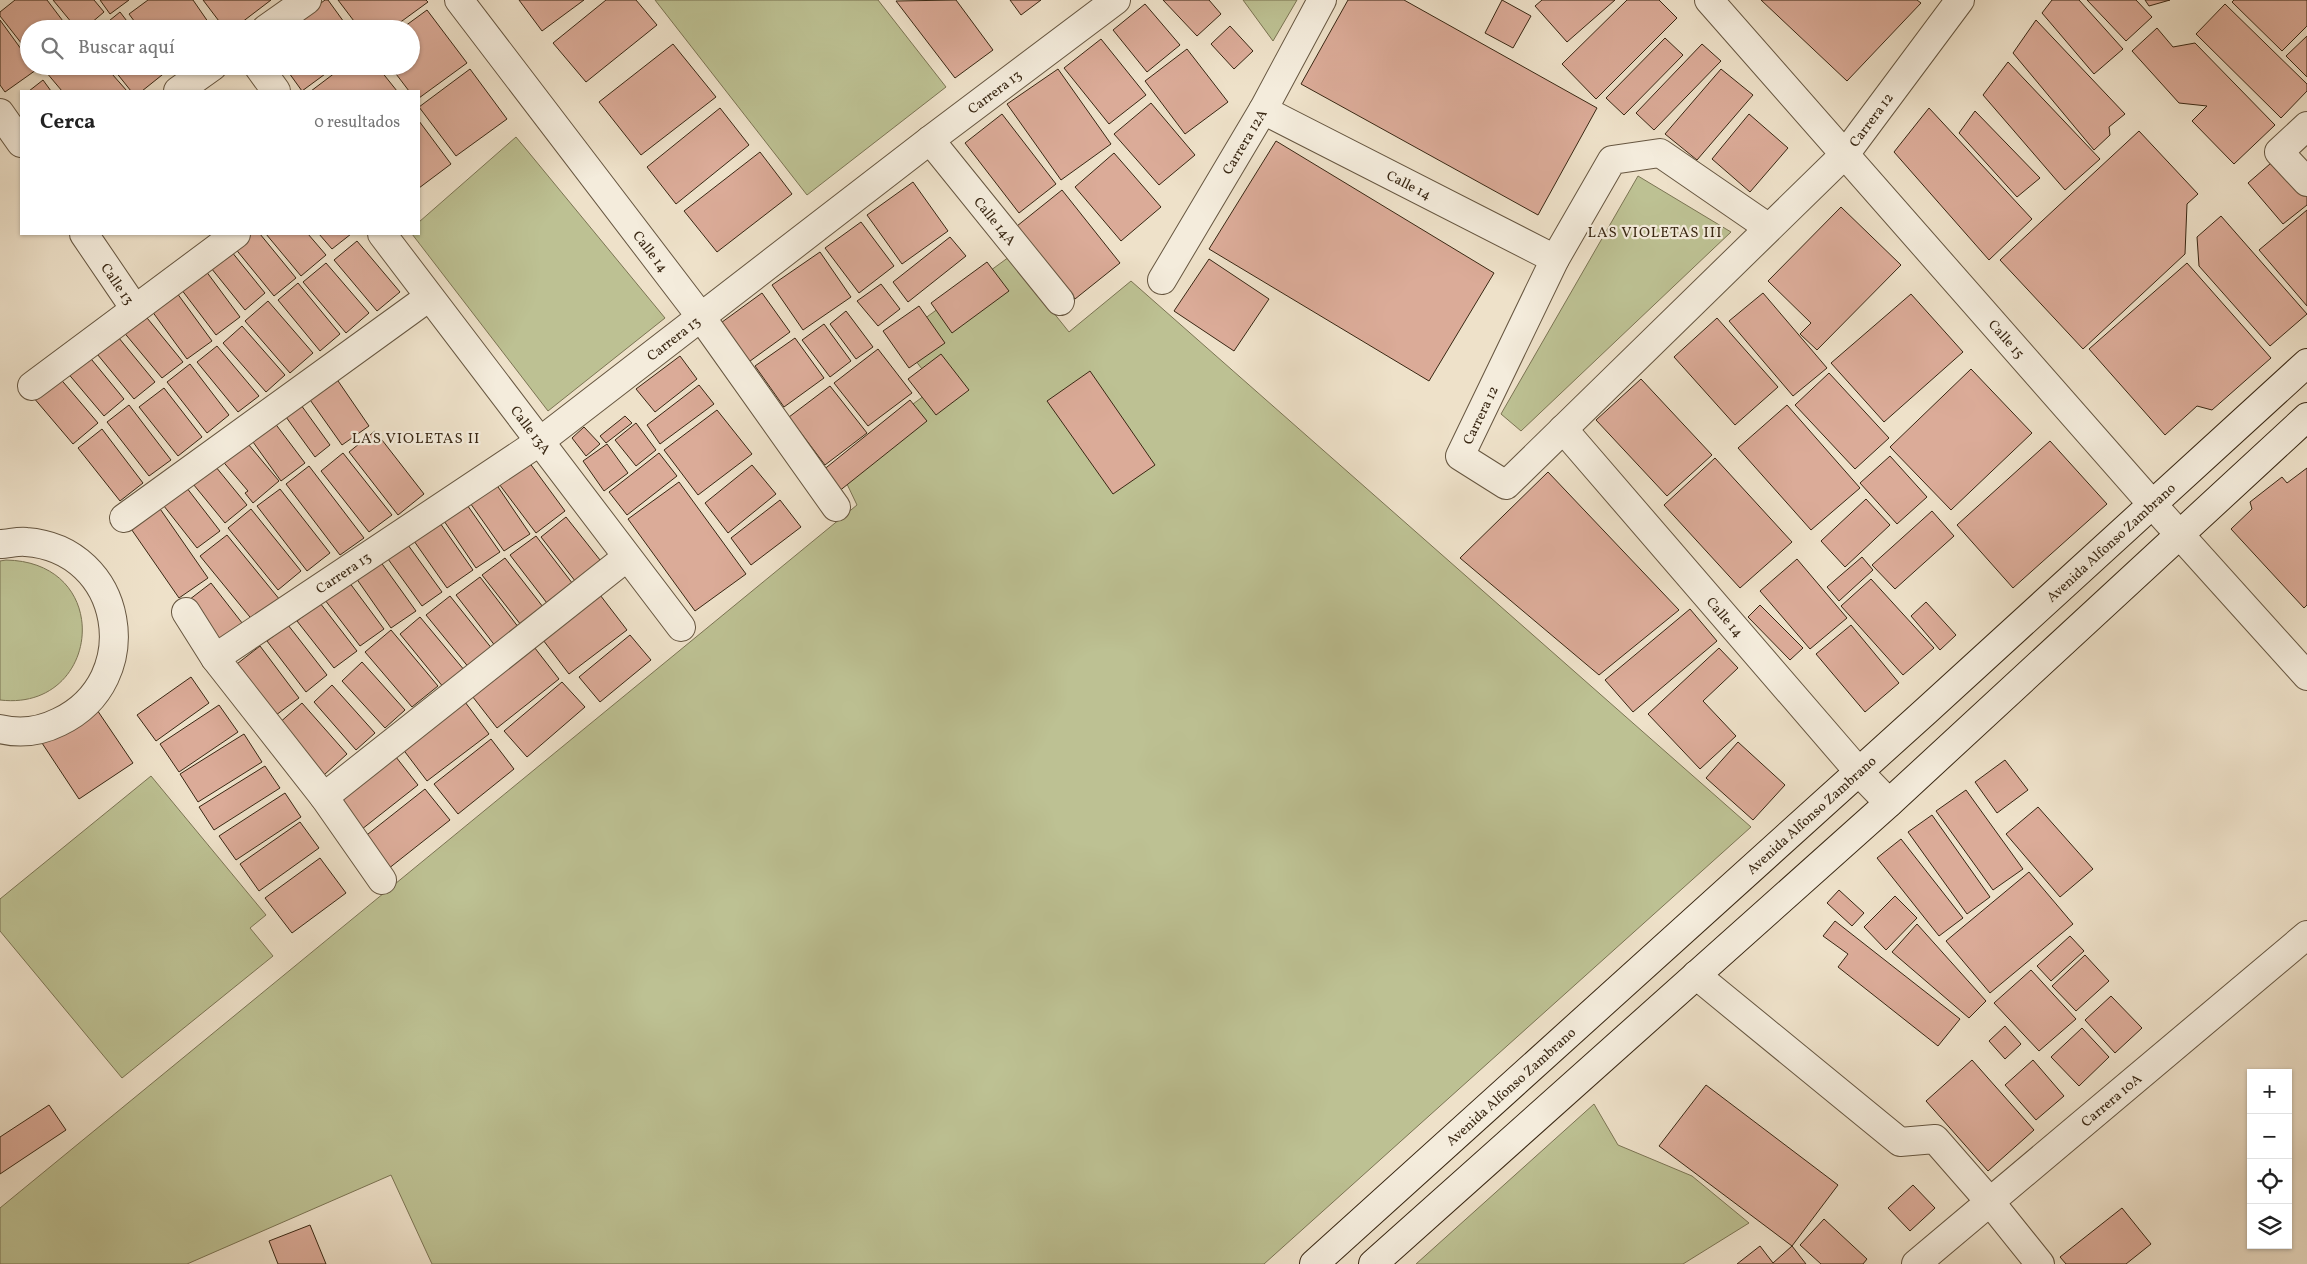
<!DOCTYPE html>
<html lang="es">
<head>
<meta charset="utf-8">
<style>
  :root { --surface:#fff; --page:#f6f6f6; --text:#222; --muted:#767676; --line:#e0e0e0 }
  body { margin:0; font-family:Vollkorn,serif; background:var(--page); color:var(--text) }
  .controls { position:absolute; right:15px; bottom:15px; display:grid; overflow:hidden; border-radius:0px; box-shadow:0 1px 4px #0004 }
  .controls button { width:45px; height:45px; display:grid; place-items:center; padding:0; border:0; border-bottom:1px solid var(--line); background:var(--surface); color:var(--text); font:25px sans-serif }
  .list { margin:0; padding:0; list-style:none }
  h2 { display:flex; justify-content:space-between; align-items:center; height:65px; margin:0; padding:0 20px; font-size:21px }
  h2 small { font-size:16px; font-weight:400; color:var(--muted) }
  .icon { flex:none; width:28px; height:28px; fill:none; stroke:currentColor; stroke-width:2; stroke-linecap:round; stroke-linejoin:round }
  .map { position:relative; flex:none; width:2307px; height:1264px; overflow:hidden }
  .search { position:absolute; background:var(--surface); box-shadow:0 1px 4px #0004; left:20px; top:20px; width:400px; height:55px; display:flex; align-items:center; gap:12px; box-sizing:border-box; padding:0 18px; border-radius:28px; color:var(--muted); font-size:19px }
  .panel { position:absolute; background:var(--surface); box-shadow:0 1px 4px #0004; left:20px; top:90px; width:400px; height:145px; border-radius:0px }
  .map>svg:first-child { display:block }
</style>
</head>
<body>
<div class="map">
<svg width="2307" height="1264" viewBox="0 0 2307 1264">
  <rect width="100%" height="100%" fill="#eee1c9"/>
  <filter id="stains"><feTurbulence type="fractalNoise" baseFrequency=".004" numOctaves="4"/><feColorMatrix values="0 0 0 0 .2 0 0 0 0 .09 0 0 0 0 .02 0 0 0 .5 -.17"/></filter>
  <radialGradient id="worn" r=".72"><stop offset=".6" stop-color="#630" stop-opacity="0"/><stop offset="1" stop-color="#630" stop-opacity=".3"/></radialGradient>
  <path fill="#bdc193" stroke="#7b7453" d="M 655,0 L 878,0 L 946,87 L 807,195 Z
    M 1243,0 L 1297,0 L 1273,41 Z
    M 516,137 L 665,318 L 548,411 L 412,234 L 419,234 L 419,222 Z
    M 1638,176 L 1731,232 L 1521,431 L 1501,414 Z
    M 1009,257 L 1069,332 L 1131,281 L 1751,827 L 1264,1264 L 432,1264 L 391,1175 L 187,1264 L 0,1264 L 0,1208 L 857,505 L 836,461 L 936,387 L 898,338 Z
    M 6,560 C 116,562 101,712 0,700 L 0,561 Z
    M 151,776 L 266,915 L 250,928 L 273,956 L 122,1078 L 0,931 L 0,899 Z
    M 1594,1104 L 1618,1145 L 1692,1176 L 1749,1223 L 1683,1264 L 1416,1264 Z"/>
  <path fill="#dbab98" stroke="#392713" d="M 15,0 L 47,0 L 69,29 L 29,29 L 29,53 L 0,16 L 0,12 Z
    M 53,0 L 94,0 L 104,12 L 84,29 L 77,29 Z
    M 100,0 L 129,0 L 110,14 Z
    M 148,0 L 193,0 L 213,29 L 140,29 L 129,14 Z
    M 203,0 L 271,0 L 233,29 L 225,29 Z
    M 325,0 L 328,0 L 349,29 L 286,29 Z
    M 338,0 L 426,0 L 428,2 L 391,29 L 360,29 Z
    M 519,0 L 584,0 L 542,31 Z
    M 606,0 L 636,0 L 657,25 L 586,82 L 553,43 Z
    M 956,0 L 993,50 L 955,78 L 896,1 Z
    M 1010,0 L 1041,0 L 1021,15 Z
    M 1163,0 L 1209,0 L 1221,14 L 1197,36 Z
    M 1348,0 L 1404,0 L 1597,108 L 1538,215 L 1301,84 Z
    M 1502,0 L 1531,16 L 1513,48 L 1485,33 Z
    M 1542,0 L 1615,0 L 1567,42 L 1535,6 Z
    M 1627,0 L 1659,0 L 1677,18 L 1596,99 L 1562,64 Z
    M 1761,0 L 1917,0 L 1921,3 L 1847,81 Z
    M 2052,0 L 2079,0 L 2123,49 L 2094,74 L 2042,13 Z
    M 2087,0 L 2136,0 L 2152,17 L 2126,41 Z
    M 2145,0 L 2170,0 L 2149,6 Z
    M 2234,0 L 2307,0 L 2307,26 L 2282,51 L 2232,2 Z
    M 1145,4 L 1180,45 L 1147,72 L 1113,30 Z
    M 2225,4 L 2307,84 L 2307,91 L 2281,118 L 2196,34 Z
    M 427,10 L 467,63 L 419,98 L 419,91 L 409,91 L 390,66 L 411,66 L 411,29 L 401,29 Z
    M 120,12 L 133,29 L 99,29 Z
    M 0,20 L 29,60 L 29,66 L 33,66 L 36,70 L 5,92 L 0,85 Z
    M 2036,20 L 2125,114 L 2109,127 L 2110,135 L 2094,150 L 2013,53 Z
    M 1230,26 L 1253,51 L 1234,69 L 1211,44 Z
    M 2157,28 L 2173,47 L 2195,43 L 2275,125 L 2234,164 L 2192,121 L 2207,106 L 2179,103 L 2132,51 Z
    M 2307,36 L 2307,77 L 2286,56 Z
    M 1665,38 L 1683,55 L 1624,115 L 1606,98 Z
    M 1101,39 L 1146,95 L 1109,124 L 1064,68 Z
    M 673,44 L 716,97 L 641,155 L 599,102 Z
    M 1702,44 L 1721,61 L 1654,130 L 1636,113 Z
    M 1187,49 L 1228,102 L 1185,134 L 1145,81 Z
    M 2008,62 L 2100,159 L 2065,190 L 1983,95 Z
    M 53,66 L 105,66 L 127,91 L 62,91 L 46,72 Z
    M 111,66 L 163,66 L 167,71 L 142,91 L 131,91 Z
    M 284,66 L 336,66 L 302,91 Z
    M 344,66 L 377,66 L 397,91 L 311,91 Z
    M 470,69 L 507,119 L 456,156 L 419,107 Z
    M 1058,69 L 1111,144 L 1061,180 L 1007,104 Z
    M 1721,69 L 1753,95 L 1697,160 L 1665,134 Z
    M 43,80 L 51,91 L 29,91 Z
    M 1151,103 L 1195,155 L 1159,185 L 1114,134 Z
    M 720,108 L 749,145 L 676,204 L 647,167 Z
    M 1929,108 L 2032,219 L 1989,260 L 1894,152 Z
    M 1975,111 L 2040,178 L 2017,197 L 1959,133 Z
    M 1002,114 L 1056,184 L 1019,213 L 965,143 Z
    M 1749,114 L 1788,148 L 1750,192 L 1712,159 Z
    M 419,121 L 451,164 L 419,188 Z
    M 2139,131 L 2198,194 L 2187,204 L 2185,254 L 2083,349 L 2000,260 Z
    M 1276,141 L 1494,273 L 1429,381 L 1209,249 Z
    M 760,152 L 792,194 L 717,252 L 684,211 Z
    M 1114,153 L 1161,207 L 1121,241 L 1075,187 Z
    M 2278,157 L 2307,190 L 2307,205 L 2283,224 L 2248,183 Z
    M 913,182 L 948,231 L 902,264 L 867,215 Z
    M 1062,190 L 1120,263 L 1075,299 L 1017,226 Z
    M 1841,207 L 1901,265 L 1817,350 L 1800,334 L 1811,323 L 1768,281 Z
    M 2307,210 L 2307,306 L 2259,250 Z
    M 2221,216 L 2307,314 L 2270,346 L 2199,266 L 2197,237 Z
    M 861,222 L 894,266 L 859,293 L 825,248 Z
    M 250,234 L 260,234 L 296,278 L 274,296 L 234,247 Z
    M 266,234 L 308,234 L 326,255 L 301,276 Z
    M 319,234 L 351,234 L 332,249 Z
    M 950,237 L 966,256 L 908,302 L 893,282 Z
    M 357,241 L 400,292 L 377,311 L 334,260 Z
    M 227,246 L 265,293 L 245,310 L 207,263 Z
    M 820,252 L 851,297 L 803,330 L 772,285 Z
    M 1209,259 L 1269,299 L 1234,351 L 1174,311 Z
    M 987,262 L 1009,291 L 952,333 L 931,303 Z
    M 326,263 L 369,313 L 346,333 L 303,282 Z
    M 2187,263 L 2271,358 L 2212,410 L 2197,406 L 2165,435 L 2089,349 Z
    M 203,267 L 240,317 L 216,335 L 178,285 Z
    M 298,283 L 340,334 L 320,351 L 278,300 Z
    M 881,284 L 900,309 L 878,326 L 857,301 Z
    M 174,289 L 212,341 L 187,359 L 149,307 Z
    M 762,293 L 790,332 L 746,364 L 718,325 Z
    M 1763,293 L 1827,368 L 1793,396 L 1729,321 Z
    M 1911,294 L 1963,352 L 1884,422 L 1831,363 Z
    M 268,301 L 313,353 L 290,373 L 245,321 Z
    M 919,306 L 945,343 L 909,368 L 883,331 Z
    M 846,311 L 873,347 L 856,359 L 830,324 Z
    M 143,313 L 183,362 L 162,378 L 122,330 Z
    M 1717,318 L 1778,387 L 1735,425 L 1674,357 Z
    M 824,324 L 851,361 L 830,377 L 802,340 Z
    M 242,326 L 285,375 L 266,392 L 223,343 Z
    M 114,332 L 155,382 L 134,399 L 93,349 Z
    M 795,338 L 824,378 L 784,407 L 755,366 Z
    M 217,346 L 259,396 L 238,412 L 197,362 Z
    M 878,349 L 912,393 L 868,426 L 834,383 Z
    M 87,354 L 124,399 L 104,416 L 66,371 Z
    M 941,354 L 969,390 L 936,415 L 908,379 Z
    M 680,356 L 697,379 L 655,412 L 636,389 Z
    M 190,364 L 229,415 L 207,433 L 167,382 Z
    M 1971,369 L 2032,433 L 1951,510 L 1890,447 Z
    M 1090,371 L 1155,465 L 1113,494 L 1047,401 Z
    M 1829,373 L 1889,438 L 1855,469 L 1795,405 Z
    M 58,376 L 98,423 L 73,444 L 33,397 Z
    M 336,378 L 369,426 L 342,445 L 308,397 Z
    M 1641,379 L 1712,455 L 1667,496 L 1596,420 Z
    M 699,385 L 714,404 L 660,444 L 647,425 Z
    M 830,386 L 867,433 L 825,465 L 789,417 Z
    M 164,388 L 202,437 L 178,456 L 139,407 Z
    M 910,400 L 927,421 L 838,492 L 822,471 Z
    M 129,405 L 171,460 L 149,476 L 107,422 Z
    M 301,405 L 330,445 L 315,457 L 286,417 Z
    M 1787,405 L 1860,488 L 1811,530 L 1738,448 Z
    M 717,410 L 752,454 L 698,495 L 664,450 Z
    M 625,416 L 632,423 L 606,443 L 600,436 Z
    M 271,418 L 305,463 L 281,481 L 248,435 Z
    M 636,423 L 656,450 L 636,466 L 615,440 Z
    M 584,427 L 600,444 L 586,456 L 572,438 Z
    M 102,429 L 143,483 L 120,501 L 78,448 Z
    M 375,431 L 424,494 L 398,515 L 349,452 Z
    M 243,438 L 279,481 L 253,503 L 245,493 L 248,491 L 220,458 Z
    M 2050,441 L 2107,504 L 2013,588 L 1957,525 Z
    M 607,444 L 628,473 L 604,491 L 583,461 Z
    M 343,453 L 392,515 L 369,532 L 321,471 Z
    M 659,453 L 677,476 L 627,515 L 609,492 Z
    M 1890,456 L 1927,497 L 1897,524 L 1860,483 Z
    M 526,458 L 565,511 L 536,533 L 496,480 Z
    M 1715,458 L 1792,542 L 1740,588 L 1664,505 Z
    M 211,461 L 247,505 L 225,523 L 189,479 Z
    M 752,465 L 776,494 L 728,533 L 705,503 Z
    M 309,466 L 364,538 L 340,555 L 286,484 Z
    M 2307,468 L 2307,605 L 2304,608 L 2231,529 L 2252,509 L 2250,502 L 2282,477 L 2287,483 Z
    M 1548,472 L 1679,610 L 1599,675 L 1460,558 Z
    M 494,481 L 530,534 L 504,551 L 468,500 Z
    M 679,482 L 746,574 L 695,611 L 628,519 Z
    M 183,483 L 220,531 L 197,548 L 160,501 Z
    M 280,489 L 330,553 L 307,571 L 257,506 Z
    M 1866,499 L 1890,525 L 1845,567 L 1821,541 Z
    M 780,500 L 801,527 L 751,565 L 731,538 Z
    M 465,502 L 500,552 L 476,568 L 442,518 Z
    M 156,503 L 208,578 L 179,598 L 127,523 Z
    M 251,509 L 301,571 L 278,590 L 228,528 Z
    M 1932,511 L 1954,536 L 1895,589 L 1872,565 Z
    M 566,517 L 604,565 L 579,586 L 541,537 Z
    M 440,523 L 473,570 L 447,588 L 414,541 Z
    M 227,535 L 280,600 L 254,622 L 200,556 Z
    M 536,536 L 576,588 L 550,607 L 510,555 Z
    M 408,545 L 442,592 L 422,606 L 388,559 Z
    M 1862,557 L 1873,570 L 1839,601 L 1827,587 Z
    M 505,558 L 543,607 L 521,625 L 482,575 Z
    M 1797,559 L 1847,618 L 1810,649 L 1760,591 Z
    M 380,561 L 416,611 L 391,628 L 356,578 Z
    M 480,577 L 519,628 L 496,647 L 456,595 Z
    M 1871,579 L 1934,648 L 1903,675 L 1841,606 Z
    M 349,582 L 384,629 L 360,646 L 325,600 Z
    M 211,583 L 246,628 L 221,647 L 185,603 Z
    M 597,591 L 627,630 L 569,674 L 540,636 Z
    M 450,596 L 493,650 L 470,669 L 426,615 Z
    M 1926,602 L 1956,635 L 1940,650 L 1911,616 Z
    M 320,603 L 357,651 L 334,668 L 297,621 Z
    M 1760,605 L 1803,648 L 1790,660 L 1748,617 Z
    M 1690,609 L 1717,641 L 1633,712 L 1605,680 Z
    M 420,617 L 465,671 L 444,688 L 400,634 Z
    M 288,625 L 327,675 L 306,692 L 267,641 Z
    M 1851,625 L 1899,683 L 1865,712 L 1816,654 Z
    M 391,630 L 438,686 L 412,707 L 365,652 Z
    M 630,635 L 651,660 L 600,702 L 579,677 Z
    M 531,643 L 559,679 L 497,728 L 469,692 Z
    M 260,646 L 299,698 L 272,718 L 233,667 Z
    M 1719,648 L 1738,668 L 1703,701 L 1736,736 L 1700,769 L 1648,714 Z
    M 362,662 L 405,710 L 385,728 L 342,681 Z
    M 191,677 L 209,703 L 156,741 L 137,715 Z
    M 562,682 L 585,707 L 527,757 L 504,731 Z
    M 332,685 L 375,733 L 356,750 L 314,702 Z
    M 462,698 L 489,734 L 427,781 L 399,744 Z
    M 302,703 L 347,754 L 324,775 L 278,724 Z
    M 93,704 L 133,763 L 79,799 L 40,740 Z
    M 219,705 L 238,732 L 179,772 L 160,744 Z
    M 244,734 L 262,762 L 198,802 L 180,774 Z
    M 491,739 L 514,769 L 458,814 L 434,784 Z
    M 1738,742 L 1785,785 L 1753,820 L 1706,778 Z
    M 392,752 L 418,785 L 357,833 L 331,799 Z
    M 2005,760 L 2028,790 L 1997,813 L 1975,782 Z
    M 265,766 L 280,788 L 214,830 L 199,807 Z
    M 425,789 L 450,820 L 388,869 L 363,838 Z
    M 1966,790 L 2023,869 L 1993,890 L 1936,811 Z
    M 285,793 L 301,817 L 236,860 L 219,836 Z
    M 2038,807 L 2093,869 L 2060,897 L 2006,834 Z
    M 1932,815 L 1990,897 L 1967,914 L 1908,832 Z
    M 300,822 L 319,848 L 259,891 L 240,864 Z
    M 1901,839 L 1963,918 L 1939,936 L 1877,858 Z
    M 320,858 L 346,893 L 292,933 L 265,898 Z
    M 2029,872 L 2073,924 L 1990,993 L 1946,941 Z
    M 1839,890 L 1864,913 L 1852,926 L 1827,903 Z
    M 1895,896 L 1917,918 L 1886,950 L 1864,927 Z
    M 1835,921 L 1960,1019 L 1938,1046 L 1838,967 L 1848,954 L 1823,936 Z
    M 1917,924 L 1986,1001 L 1969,1018 L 1892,952 Z
    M 2070,936 L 2084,951 L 2051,981 L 2037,966 Z
    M 2085,955 L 2109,981 L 2076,1011 L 2052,986 Z
    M 2031,970 L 2076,1019 L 2039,1051 L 1994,1003 Z
    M 2111,996 L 2142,1028 L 2115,1053 L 2085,1020 Z
    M 2005,1026 L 2021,1044 L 2005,1059 L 1989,1041 Z
    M 2082,1028 L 2109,1057 L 2079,1086 L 2051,1057 Z
    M 1972,1060 L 2034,1130 L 1988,1171 L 1926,1101 Z
    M 2033,1060 L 2064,1096 L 2036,1120 L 2005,1085 Z
    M 1706,1085 L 1838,1185 L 1792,1246 L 1659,1146 Z
    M 49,1105 L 66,1130 L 0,1174 L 0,1137 Z
    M 1913,1185 L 1935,1208 L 1910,1231 L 1888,1208 Z
    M 2122,1208 L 2151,1244 L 2126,1264 L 2066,1264 L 2060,1257 Z
    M 1824,1219 L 1867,1259 L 1863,1264 L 1821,1264 L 1800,1245 Z
    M 310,1225 L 326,1264 L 278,1264 L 269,1241 Z
    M 1760,1246 L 1773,1263 L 1792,1246 L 1806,1264 L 1737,1264 Z"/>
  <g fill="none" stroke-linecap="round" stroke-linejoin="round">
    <g stroke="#665640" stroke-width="30">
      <g id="street">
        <path id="s1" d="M 459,0 L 701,317 L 836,507"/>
        <path id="s2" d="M 1709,0 L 2152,504 L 2307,676"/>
        <path d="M 266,29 L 307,0"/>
        <path d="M 258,66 L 276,91"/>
        <path d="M 178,91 L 213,66"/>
        <path id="s3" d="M 1263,110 L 1555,259"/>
        <path d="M 0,113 L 21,143"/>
        <path d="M 2307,126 L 2279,152 L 2307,182"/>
        <path id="s4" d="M 930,140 L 1060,301"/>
        <path id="s5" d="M 1769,228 L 1660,153 L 1612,160 L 1555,259 L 1460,456 L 1506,485 L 1846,153 L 1960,0"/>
        <path id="s6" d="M 84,234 L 135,309"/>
        <path id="s7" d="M 382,234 L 681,627"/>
        <path id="s8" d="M 1162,280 L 1263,110 L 1322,0"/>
        <path d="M 32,386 L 236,234"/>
        <path id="s9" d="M 1563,429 L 1859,772 L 1889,803"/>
        <path d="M 124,518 L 429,297"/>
        <path d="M 0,544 C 8,544 18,541 26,542 C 124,549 147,680 59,722 C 41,731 20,734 0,729"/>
        <path d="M 186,612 L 215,658 L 324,797 L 382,880"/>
        <path id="s10" d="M 215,658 L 539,442 L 930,140 L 1116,0"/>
        <path d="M 324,797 L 627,557"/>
        <path d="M 1696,975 L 1900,1142 L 1935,1139 L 1991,1203 L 2040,1264"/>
        <path id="s11" d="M 1916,1264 L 2307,935"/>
      </g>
    </g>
    <g stroke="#392713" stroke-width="30">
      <g id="secondary">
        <path id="s12" d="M 1314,1264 L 1926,711 L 2307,363"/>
        <path d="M 1373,1264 L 1889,803 L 2307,417"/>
      </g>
    </g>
    <use href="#street" stroke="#f4ecdc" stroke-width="28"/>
    <use href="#secondary" stroke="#f4ecdc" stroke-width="28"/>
  </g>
  <g text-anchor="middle" stroke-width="4.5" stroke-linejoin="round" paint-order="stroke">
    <g font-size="14" fill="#392713" stroke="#f4ecdc">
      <text dy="5" stroke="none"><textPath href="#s10" startOffset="964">Carrera 13</textPath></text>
      <text dy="5" stroke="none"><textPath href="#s5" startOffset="1085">Carrera 12</textPath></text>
      <text dy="5" stroke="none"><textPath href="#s8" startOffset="161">Carrera 12A</textPath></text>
      <text dy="5" stroke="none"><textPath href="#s3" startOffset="164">Calle 14</textPath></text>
      <text dy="5" stroke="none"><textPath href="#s4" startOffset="104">Calle 14A</textPath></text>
      <text dy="5" stroke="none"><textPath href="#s1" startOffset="316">Calle 14</textPath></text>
      <text dy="5" stroke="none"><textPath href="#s6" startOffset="60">Calle 13</textPath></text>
      <text dy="5" stroke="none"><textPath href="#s2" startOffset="451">Calle 15</textPath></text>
      <text dy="5" stroke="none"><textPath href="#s10" startOffset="559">Carrera 13</textPath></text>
      <text transform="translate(1480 415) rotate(-64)" y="5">Carrera 12</text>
      <text dy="5" stroke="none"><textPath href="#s7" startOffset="246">Calle 13A</textPath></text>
      <text dy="5" stroke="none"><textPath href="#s12" startOffset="1075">Avenida Alfonso Zambrano</textPath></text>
      <text dy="5" stroke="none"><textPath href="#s10" startOffset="154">Carrera 13</textPath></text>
      <text dy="5" stroke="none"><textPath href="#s9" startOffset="248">Calle 14</textPath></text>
      <text dy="5" stroke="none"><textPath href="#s12" startOffset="670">Avenida Alfonso Zambrano</textPath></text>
      <text dy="5" stroke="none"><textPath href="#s12" startOffset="265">Avenida Alfonso Zambrano</textPath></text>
      <text dy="5" stroke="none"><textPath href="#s11" startOffset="255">Carrera 10A</textPath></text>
    </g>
    <g font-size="15" letter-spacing="1" fill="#392713" stroke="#f4ecdc">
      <text x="1655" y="237">LAS VIOLETAS III</text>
      <text x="416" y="443">LAS VIOLETAS II</text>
    </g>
  </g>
  <rect width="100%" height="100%" filter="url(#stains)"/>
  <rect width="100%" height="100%" fill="url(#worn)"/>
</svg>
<div class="controls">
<button>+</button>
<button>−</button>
<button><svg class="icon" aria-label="locate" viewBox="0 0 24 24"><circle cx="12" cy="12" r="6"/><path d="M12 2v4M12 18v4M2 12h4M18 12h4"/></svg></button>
<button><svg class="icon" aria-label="layers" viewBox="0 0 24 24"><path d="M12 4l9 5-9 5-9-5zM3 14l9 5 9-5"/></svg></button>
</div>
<div class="search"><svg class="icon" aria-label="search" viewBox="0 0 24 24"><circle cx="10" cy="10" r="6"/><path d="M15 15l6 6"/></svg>Buscar aquí</div>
<section class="panel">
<h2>Cerca<small>0 resultados</small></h2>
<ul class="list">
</ul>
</section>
</div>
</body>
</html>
